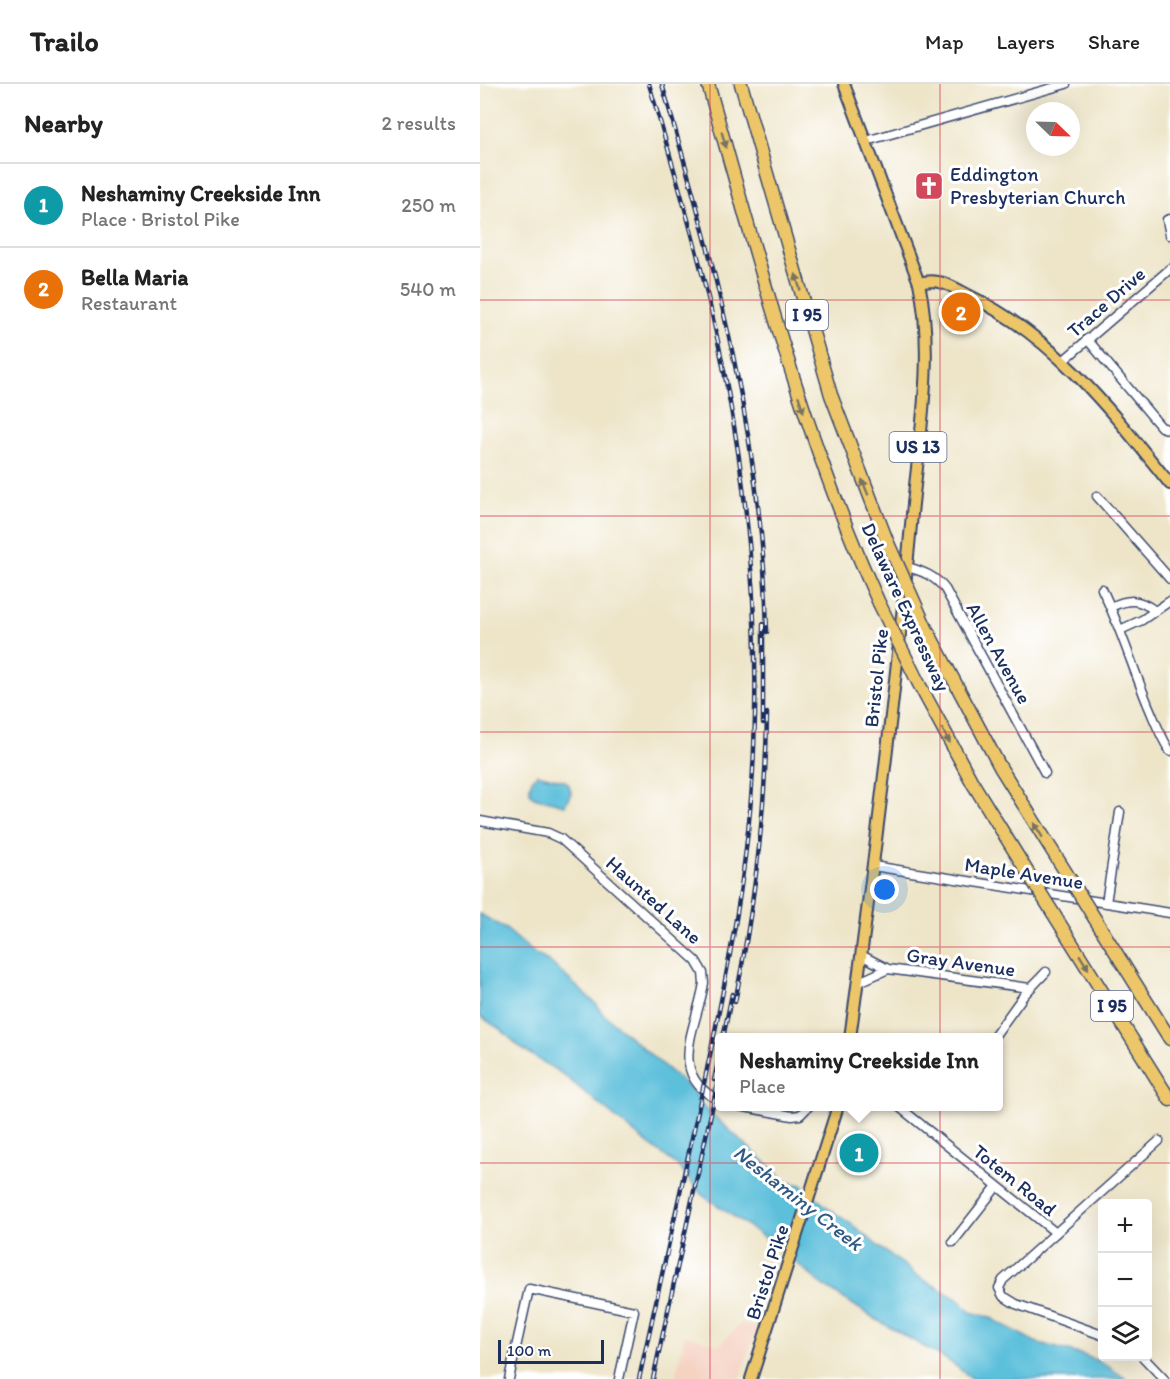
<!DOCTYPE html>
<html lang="en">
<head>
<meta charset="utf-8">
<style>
  :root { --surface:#fff; --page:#f2f2f2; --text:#222; --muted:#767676; --line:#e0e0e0; --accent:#d93025 }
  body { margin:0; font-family:Itim,sans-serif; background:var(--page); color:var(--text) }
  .controls { position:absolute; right:18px; bottom:18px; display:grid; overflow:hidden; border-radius:6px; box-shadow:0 6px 24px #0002 }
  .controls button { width:54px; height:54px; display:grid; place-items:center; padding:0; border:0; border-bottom:2px solid var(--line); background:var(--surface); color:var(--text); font:30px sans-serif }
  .compass { position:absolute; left:546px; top:18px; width:54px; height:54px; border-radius:50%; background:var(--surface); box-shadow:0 6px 24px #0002; rotate:113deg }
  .scale { position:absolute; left:18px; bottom:15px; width:106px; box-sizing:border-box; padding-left:6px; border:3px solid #1b2f5e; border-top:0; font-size:16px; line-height:21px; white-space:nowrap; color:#1b2f5e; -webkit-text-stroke:4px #fff; paint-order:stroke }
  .you { position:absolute; left:405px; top:806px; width:21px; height:21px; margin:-15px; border:4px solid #fff; border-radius:50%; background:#1a73e8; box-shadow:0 0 0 9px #1a73e833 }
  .badge { display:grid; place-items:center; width:39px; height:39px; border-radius:50%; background:var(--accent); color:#fff; font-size:20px; font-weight:700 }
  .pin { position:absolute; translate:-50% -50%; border:3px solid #fff; box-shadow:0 2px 6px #0006 }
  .popup { position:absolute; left:235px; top:949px; width:288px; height:78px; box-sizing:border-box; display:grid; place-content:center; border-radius:6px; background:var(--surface); filter:drop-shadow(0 2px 4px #0005); font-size:20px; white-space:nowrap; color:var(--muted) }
  .popup b { font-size:22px; color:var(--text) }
  .popup::after { content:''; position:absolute; left:50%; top:100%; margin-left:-12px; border:12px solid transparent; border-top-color:var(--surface) }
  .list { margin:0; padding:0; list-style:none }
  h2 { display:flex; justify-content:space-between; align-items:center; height:78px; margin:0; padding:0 24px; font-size:26px }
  h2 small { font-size:20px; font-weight:400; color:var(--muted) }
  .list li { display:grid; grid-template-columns:39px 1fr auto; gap:18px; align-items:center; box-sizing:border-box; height:84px; padding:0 24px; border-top:2px solid var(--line) }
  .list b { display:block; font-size:22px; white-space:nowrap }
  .list p { margin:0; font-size:20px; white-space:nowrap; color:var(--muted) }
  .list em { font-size:20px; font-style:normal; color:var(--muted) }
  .icon { flex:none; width:33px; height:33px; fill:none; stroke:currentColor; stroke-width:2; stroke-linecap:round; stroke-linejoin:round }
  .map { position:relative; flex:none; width:690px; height:1295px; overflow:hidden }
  header { display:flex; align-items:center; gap:36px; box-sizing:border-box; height:84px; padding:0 30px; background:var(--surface); border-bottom:2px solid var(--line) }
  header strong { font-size:28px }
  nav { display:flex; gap:33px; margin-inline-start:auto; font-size:21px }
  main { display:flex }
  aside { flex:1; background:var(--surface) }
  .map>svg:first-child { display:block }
</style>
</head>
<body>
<header>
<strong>Trailo</strong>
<nav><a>Map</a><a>Layers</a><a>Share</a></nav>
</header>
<main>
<aside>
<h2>Nearby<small>2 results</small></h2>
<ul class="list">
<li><span class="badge" style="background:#0f9aa8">1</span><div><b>Neshaminy Creekside Inn</b><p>Place · Bristol Pike</p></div><em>250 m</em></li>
<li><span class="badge" style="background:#e8710a">2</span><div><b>Bella Maria</b><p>Restaurant</p></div><em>540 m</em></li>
</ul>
</aside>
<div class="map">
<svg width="690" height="1295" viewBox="0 0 690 1295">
  <rect width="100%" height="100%" fill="#fff"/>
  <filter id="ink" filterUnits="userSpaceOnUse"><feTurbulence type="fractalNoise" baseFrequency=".0167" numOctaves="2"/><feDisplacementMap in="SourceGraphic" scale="12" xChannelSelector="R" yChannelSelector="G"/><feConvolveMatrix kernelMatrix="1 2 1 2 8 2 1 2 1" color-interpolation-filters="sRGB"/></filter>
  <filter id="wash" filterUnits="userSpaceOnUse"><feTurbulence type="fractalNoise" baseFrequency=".008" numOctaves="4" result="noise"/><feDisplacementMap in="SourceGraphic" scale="24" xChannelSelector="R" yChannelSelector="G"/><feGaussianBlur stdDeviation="1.35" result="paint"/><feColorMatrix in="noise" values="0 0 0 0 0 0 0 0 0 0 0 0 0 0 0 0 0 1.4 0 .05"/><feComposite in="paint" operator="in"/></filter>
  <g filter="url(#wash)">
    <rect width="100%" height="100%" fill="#eee5c9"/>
    <path fill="#f6d2c3" d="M 261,1240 L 277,1242 L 260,1295 L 195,1295 L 205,1251 L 239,1261 Z"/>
    <path fill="#5dc0db" stroke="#3c789c" stroke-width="1.5" d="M 57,690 L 85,697 L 89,701 L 91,709 L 85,721 L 54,713 L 50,709 C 49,701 51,695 57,690 Z
      M 0,830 L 26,845 L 55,870 L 70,878 L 117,921 L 121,928 L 213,1007 L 225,1024 L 307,1098 L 322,1101 L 349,1125 L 374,1142 L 399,1163 L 431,1186 L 432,1189 L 479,1216 L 490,1228 L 509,1233 L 555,1258 L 603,1271 L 623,1279 L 646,1295 L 493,1295 L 466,1275 L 397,1236 L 341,1200 L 297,1162 L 222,1111 L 197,1081 L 163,1056 L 81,989 L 42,965 L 20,945 L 0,932 Z"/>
  </g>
  <g filter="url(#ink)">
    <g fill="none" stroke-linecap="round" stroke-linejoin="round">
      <g stroke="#3b4a6e" stroke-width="11">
        <path id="minor" d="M 386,57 L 586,0
          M 690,135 L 687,136 L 690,151
          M 607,255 L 681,343 L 690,346
          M 583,277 L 690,185
          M 617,412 L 690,495
          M 427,483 C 442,487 455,492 465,505 L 565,689
          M 622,505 C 640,542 652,582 668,621 C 675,637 680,652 690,667
          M 631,523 C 648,515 659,514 675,527
          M 640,546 L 662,536 L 690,517
          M 0,737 L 68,749 L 81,755 L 216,877 L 223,889 L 224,899 C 217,944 185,990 240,1017
          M 393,782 L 690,829
          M 626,819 L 640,728
          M 381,871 L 408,885 L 550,904
          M 377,899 L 408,885
          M 513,954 L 544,911 L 566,888
          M 259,1022 L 312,1032 L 320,1031 L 329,1022
          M 418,1022 L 576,1149
          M 473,1158 L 517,1102
          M 622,1251 L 536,1220 L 523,1212 L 519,1204 L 523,1196 L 679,1057
          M 662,1272 L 684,1295
          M 29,1295 L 49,1205 L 154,1227 L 139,1295"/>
      </g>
      <g stroke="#3b4a6e" stroke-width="14">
        <path id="major" d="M 364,0 L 439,199 C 455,271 439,356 432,430 C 416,605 394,779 370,954
          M 439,199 C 460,193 472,203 490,212 C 575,253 632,328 690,400
          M 271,1295 L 358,1022"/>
      </g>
      <g stroke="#3b4a6e" stroke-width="15">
        <path id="highway" d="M 228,0 C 278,175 323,353 399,519
          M 261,0 L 351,311 L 407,457
          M 446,544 L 520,683 L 590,795
          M 439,600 L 492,698 L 548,789
          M 573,829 L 690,1016
          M 615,835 L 690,955"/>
      </g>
      <use href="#minor" stroke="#fff" stroke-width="8"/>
      <use href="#major" stroke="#ecc669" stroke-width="10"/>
      <use href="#highway" stroke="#ecc669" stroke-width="12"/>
      <g stroke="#1b2f5e" stroke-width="4.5">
        <path id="rail" d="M 182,0 C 235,182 283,357 287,548
          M 283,540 L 283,639
          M 255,918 C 274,824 286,726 287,629
          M 243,954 L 252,910
          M 234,996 L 240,970
          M 159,1295 C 181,1198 202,1101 223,1004 C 247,892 270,779 274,664 C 279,545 270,425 248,308 C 229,203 199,102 169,0
          M 173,1295 L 240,988"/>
      </g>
      <use href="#rail" stroke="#fff" stroke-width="2" stroke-dasharray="7" stroke-linecap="butt"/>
      <g stroke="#3b4a6e" stroke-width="15" stroke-linecap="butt">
        <path id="highway-bridge" d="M 407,457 L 446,544
          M 399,519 L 439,600
          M 548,789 L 573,829
          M 590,795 L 615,835"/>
      </g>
      <use href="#highway-bridge" stroke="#ecc669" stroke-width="12"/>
    </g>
    <defs><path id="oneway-solid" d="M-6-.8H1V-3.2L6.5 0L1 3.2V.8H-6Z" transform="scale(1.5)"/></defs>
    <g fill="#797363">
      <use href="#oneway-solid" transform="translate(244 56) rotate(74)"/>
      <use href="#oneway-solid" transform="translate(318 198) rotate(-106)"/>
      <use href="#oneway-solid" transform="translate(321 320) rotate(72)"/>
      <use href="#oneway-solid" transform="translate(385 403) rotate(-112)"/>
      <use href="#oneway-solid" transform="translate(466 652) rotate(62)"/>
      <use href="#oneway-solid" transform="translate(558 746) rotate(-122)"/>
      <use href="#oneway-solid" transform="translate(604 878) rotate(58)"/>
    </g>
  </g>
  <path fill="none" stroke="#d1495b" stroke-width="1.5" stroke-opacity="0.55" d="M 230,0 L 230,1295M 460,0 L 460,1295M 0,216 L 690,216M 0,432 L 690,432M 0,648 L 690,648M 0,863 L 690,863M 0,1079 L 690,1079"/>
  <defs>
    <g id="church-square" transform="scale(1.5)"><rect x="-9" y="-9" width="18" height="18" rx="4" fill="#d1495b" stroke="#fff"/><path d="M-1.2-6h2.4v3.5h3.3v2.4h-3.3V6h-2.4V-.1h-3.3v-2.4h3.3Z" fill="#fff"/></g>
  </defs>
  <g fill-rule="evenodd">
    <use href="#church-square" x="449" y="102"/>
  </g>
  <g text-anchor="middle" stroke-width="6" stroke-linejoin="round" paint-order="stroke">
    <g fill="#fff" stroke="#5f6d8e" stroke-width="1.5">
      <rect x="306" y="216" width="42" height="30" rx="4.5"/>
      <rect x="409.5" y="348" width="57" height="30" rx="4.5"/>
      <rect x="611" y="907" width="42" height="30" rx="4.5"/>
    </g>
    <g font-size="18" font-weight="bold" fill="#1b2f5e">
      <text x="327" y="237">I 95</text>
      <text x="438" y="369">US 13</text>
      <text x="632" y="928">I 95</text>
    </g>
    <g font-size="20" fill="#1b2f5e" stroke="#fff" text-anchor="start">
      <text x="470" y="97">Eddington<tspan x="470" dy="23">Presbyterian Church</tspan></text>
    </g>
    <g font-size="20" fill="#1b2f5e" stroke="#fff">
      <text transform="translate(626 218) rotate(-41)" y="7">Trace Drive</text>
      <text transform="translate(426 523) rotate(65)" y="7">Delaware Expressway</text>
      <text transform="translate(519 569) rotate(61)" y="7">Allen Avenue</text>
      <text transform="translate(396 594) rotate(-84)" y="7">Bristol Pike</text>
      <text transform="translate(544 789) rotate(9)" y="7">Maple Avenue</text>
      <text transform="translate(174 816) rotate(42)" y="7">Haunted Lane</text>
      <text transform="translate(481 878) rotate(8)" y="7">Gray Avenue</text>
      <text transform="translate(535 1096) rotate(39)" y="7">Totem Road</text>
      <text transform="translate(287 1188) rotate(-72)" y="7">Bristol Pike</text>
    </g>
    <g font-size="21" font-style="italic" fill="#2f5a84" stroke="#fff">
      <text transform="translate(318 1114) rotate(38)" y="7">Neshaminy Creek</text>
    </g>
  </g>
</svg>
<div class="controls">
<button>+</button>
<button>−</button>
<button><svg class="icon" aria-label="layers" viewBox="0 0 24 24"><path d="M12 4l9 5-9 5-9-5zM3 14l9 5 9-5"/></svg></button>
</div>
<svg class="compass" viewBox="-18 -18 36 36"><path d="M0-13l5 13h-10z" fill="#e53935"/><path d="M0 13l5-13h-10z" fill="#767676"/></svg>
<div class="scale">100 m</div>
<div class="you"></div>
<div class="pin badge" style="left:379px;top:1069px;background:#0f9aa8">1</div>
<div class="popup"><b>Neshaminy Creekside Inn</b>Place</div>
<div class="pin badge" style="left:481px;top:228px;background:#e8710a">2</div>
</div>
</main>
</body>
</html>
